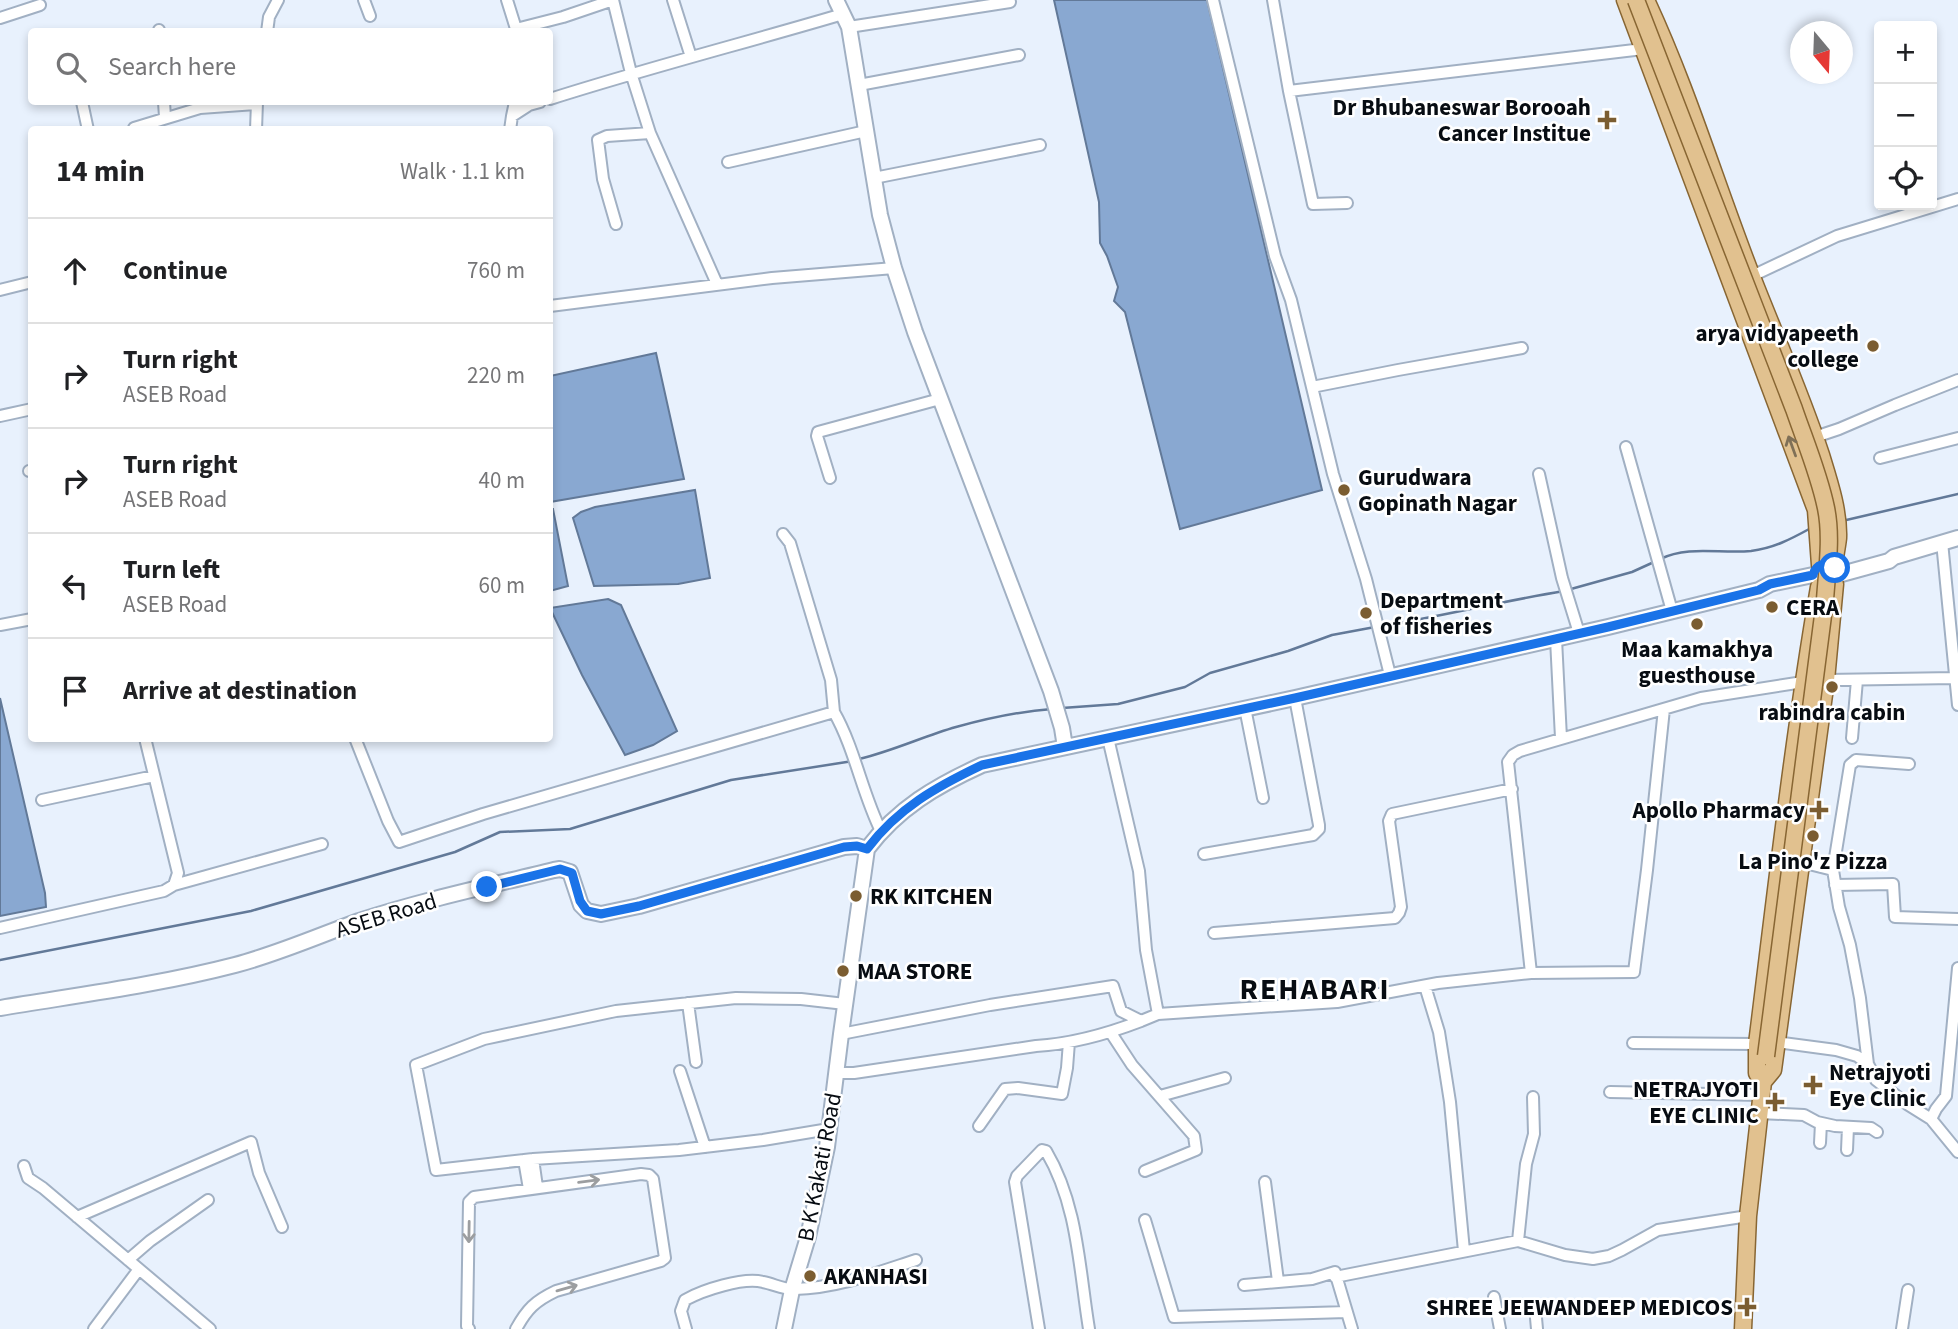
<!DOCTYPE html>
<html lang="en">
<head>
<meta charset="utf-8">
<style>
  :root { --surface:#fff; --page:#f2f2f2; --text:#202124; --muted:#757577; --line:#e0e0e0 }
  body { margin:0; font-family:"Source Sans 3",sans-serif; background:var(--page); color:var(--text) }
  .controls { position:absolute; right:21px; top:21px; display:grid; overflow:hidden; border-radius:7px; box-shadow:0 4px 10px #0003 }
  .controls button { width:63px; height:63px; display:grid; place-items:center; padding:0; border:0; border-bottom:2px solid var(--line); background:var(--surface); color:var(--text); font:35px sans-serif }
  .compass { position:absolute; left:1790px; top:21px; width:63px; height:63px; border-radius:50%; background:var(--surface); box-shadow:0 4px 10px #0003; rotate:161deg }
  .stop { position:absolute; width:21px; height:21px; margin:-16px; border:5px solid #1a73e8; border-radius:50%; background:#fff }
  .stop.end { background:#1a73e8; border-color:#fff; box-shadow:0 2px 7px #0008 }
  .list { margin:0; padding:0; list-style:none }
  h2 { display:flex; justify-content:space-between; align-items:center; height:91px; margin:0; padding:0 28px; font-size:30px }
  h2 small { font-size:23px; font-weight:400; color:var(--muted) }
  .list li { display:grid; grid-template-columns:46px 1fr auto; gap:21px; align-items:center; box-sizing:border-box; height:105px; padding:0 28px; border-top:2px solid var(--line) }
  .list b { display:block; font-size:26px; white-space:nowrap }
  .list p { margin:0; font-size:23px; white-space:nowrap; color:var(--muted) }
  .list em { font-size:23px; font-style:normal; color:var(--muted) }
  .icon { flex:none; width:38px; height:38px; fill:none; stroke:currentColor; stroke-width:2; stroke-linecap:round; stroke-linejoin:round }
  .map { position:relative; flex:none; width:1958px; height:1329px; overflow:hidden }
  .search { position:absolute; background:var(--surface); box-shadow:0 4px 10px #0003; left:28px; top:28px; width:525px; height:77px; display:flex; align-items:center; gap:18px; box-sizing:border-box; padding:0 24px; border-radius:7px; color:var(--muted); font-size:26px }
  .panel { position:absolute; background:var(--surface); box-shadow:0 4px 10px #0003; left:28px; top:126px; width:525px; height:616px; border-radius:7px }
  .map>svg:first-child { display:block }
</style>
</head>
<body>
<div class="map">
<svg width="1958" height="1329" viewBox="0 0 1958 1329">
  <rect width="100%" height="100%" fill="#e8f1fd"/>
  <path fill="#89a8d1" stroke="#627998" stroke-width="2" d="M 1054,0 L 1207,0 L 1322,490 L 1180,529 L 1125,312 L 1114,301 L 1118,287 L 1107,256 L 1100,243 L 1099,202 Z
    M 656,353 L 684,479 L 550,502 L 550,376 Z
    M 695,490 L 710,578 L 678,584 L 594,586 L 573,518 L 581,512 L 595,507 Z
    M 550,509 L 553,509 L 568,586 L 550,591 Z
    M 608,599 L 621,605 L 677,731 L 653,745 L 625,755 L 582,675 L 550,608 Z
    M 0,698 L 45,893 L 46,907 L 0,916 Z"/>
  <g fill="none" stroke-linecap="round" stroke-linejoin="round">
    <path stroke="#627998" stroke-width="2.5" d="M 1842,521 L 1958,494
      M 1660,559 C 1689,545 1720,554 1751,551 C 1774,548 1791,539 1811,528
      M 1571,589 L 1632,572 L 1654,562
      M 1382,626 C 1443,616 1503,601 1564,591
      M 1062,708 L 1118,704 L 1185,687 L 1210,673 L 1288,651 L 1332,635 L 1375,627
      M 859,759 C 893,751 924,736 956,727 C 985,719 1023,711 1052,709
      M 0,960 L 251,911 L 455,852 L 500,832 L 570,829 L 731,780 L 853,761"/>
    <g stroke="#a1b0c3" stroke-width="14">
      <path id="street" d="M 364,0 L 370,16
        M 507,0 L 517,32
        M 613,0 L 631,73 L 650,133 L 717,284
        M 673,0 L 691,57
        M 1213,0 L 1275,256 L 1291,300 L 1333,474 L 1366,579 L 1390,675
        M 1273,0 L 1289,91
        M 0,18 L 40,5
        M 849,27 L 1010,2
        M 516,29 L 563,17 L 613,0
        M 159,30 L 159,32
        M 267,32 L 269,17 L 278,0
        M 859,85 L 1019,55
        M 550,99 C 647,68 745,43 843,14
        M 82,102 L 88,130
        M 164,102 L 165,117
        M 512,116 L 515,102
        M 134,128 L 200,108 L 257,104
        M 256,130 L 257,102
        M 510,130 L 512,116 L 529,105 L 540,102
        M 728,162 L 866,131
        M 874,178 L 1040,145
        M 1347,203 L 1313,204 L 1289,91 L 1643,49
        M 616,224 L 603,179 L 598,140 L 607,136 L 650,133
        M 1752,276 L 1837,236 L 1958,199
        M 0,290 L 32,282
        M 550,306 L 772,278 L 894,268
        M 1312,387 L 1398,370 L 1522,348
        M 0,416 L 32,409
        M 1815,437 L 1839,429 L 1895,405 L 1958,380
        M 1626,447 L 1672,611
        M 1880,458 L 1958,438
        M 29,471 L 32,471
        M 1539,474 L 1562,578 L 1579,633
        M 830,478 L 817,436 L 818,432 L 940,399
        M 783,534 L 790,543 L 831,680 L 834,712
        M 1942,542 L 1958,705
        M 0,625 L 32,619
        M 1556,639 L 1561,738
        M 1826,680 L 1955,678
        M 1245,708 L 1263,798
        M 355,738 L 388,821 L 399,842 L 483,814 L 834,712 C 855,749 862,793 881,831
        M 1108,738 L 1139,871 L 1146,950 L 1158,1014
        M 1852,738 L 1857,680
        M 42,800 L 154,776
        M 1204,854 L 1313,835 L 1319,829 L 1319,825 L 1295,698
        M 1801,862 L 1833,870 L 1850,765 L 1856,760 L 1909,764
        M 1833,870 L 1839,907 L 1850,945 L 1860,998 L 1868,1064
        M 174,885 L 322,844
        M 1835,885 L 1893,884 L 1895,917 L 1958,919
        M 0,928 L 164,891 L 174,885 L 178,873 L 145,738
        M 1214,933 L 1395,918 L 1399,913 L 1401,907 L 1389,821 L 1392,814 L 1512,789
        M 1531,973 L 1634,972 L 1647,870 L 1664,709
        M 1425,986 L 1439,1032 L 1450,1102 L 1464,1251
        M 688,1003 L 696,1062
        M 1111,1033 L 1132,1065 L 1194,1136 L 1196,1150 L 1145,1171
        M 841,1034 L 990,1005 L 1113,986 L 1121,1011 L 1141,1021 L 1158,1014 L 1337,1002 L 1438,983 L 1531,973 L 1508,762 L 1513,755 L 1520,751 L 1701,698 L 1803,682
        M 1776,1042 L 1836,1050 L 1857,1056 L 1868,1064 L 1876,1080 L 1907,1104 L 1931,1119 L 1936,1109 L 1946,1096 L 1958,968
        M 1633,1043 L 1757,1044
        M 680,1071 L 705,1147
        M 836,1073 L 854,1073 L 1036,1046 C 1072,1044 1107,1034 1141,1021
        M 1610,1092 L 1761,1095
        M 1160,1096 L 1225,1078
        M 1759,1113 L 1804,1115 L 1817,1122 L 1835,1126 L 1871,1128 L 1877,1132
        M 1931,1119 L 1958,1152
        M 979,1126 L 1005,1089 L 1018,1088 L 1062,1094 L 1067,1068 L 1069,1042
        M 829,1129 L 763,1140 L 679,1150 L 533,1159 L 436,1170 L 416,1065 L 484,1039 L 616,1011 L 736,998 L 801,999 L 845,1004
        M 1820,1143 L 1821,1123
        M 1847,1150 L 1848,1127
        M 533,1159 L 537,1187
        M 524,1160 L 529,1189
        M 24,1166 L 28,1178 L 43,1188 L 210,1329
        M 1265,1182 L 1278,1281
        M 77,1217 L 251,1142 L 259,1173 L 282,1227
        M 1145,1220 L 1174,1317 L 1347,1312
        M 1518,1241 L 1526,1164 L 1534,1134 L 1533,1097
        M 128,1260 L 150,1241 L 208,1200
        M 1335,1277 L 1518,1241 L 1565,1255 L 1593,1259 L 1609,1256 L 1622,1250 L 1658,1230 L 1748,1216
        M 1244,1285 L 1312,1279 L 1335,1272 L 1352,1329
        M 1494,1297 L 1500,1329
        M 1535,1307 L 1537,1329
        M 94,1329 L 139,1269
        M 469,1329 L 467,1326 L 469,1202 L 474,1197 L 641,1174 L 649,1175 L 653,1179 L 665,1258 L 661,1261 L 556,1291 C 535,1301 527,1309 516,1329
        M 686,1329 L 681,1311 L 685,1300 C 703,1290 743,1277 763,1282 C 774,1284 784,1290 795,1289 C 837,1288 876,1273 916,1260
        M 1039,1329 L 1015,1182 L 1017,1176 L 1042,1150 L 1046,1151 C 1078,1205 1079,1268 1089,1329
        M 1902,1329 L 1908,1290"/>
    </g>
    <g stroke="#a1b0c3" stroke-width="18">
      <path id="secondary" d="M 836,0 L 849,27 L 880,215 L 894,268 L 915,332 L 1051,691 L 1062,728 L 1065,747
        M 1838,575 L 1889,561 L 1894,557 L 1958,538
        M 0,1008 C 78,995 158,985 235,965 C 277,954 318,936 359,921 C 423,900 489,886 554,870 L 560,869 L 570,872 L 581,905 L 587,911 L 601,914 L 639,906 L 844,847 L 857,846 L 867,849
        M 784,1329 L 792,1290 L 808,1237 L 827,1147 L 841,1034 L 867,849 C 898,808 936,786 982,765 L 1295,698 L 1608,627 L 1759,590 L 1770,584 L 1813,575"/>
    </g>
    <g stroke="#863" stroke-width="19">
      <path id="primary" d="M 1625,0 L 1816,510 L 1820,565
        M 1646,0 C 1688,90 1716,185 1752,277 C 1775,336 1801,394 1821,455 C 1829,481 1839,511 1838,538 C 1837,547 1835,556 1834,564
        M 1763,1082 L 1773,1070 L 1826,680 L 1835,584
        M 1763,1082 L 1757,1073 L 1757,1044 C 1776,892 1793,739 1819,587
        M 1743,1329 L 1748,1216 L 1764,1073"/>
    </g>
    <use href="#street" stroke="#fff" stroke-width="10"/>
    <use href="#secondary" stroke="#fff" stroke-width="14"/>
    <use href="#primary" stroke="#e1c18f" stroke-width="16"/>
    <g stroke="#863" stroke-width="19" stroke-linecap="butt">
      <path id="primary-bridge" d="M 1636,0 L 1794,409 C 1805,441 1819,474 1826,508 C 1832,537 1827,570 1825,600 L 1766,1056"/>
    </g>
    <use href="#primary-bridge" stroke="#e1c18f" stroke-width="16"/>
  </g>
  <defs><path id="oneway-shaft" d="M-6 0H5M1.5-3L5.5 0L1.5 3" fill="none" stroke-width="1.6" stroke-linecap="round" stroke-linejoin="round" transform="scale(1.75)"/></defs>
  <use stroke="#7f7057" href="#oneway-shaft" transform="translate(1792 446) rotate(-110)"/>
  <g stroke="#9c9ea0">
    <use href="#oneway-shaft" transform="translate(589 1181) rotate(-7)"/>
    <use href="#oneway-shaft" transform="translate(469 1232) rotate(91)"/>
    <use href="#oneway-shaft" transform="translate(567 1288) rotate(-16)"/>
  </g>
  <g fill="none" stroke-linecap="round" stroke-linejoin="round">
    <path stroke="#1a73e8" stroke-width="9" d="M 487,887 L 560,869 L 572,873 L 580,901 L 587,911 L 601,914 L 639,906 L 844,847 L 857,846 L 867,849 C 898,808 936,787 982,765 L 1295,698 L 1608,627 L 1759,590 L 1770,584 L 1813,575 C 1816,564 1826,561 1835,568"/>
  </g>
  <g fill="#7b5d31" stroke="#fff" stroke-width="2.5">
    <path d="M1603.5 109.5h7v7h7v7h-7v7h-7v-7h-7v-7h7z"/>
    <circle cx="1873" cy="346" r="7"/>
    <circle cx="1344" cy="490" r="7"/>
    <circle cx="1772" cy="607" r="7"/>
    <circle cx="1366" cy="613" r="7"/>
    <circle cx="1697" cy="624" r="7"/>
    <circle cx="1832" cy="687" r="7"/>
    <path d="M1815.5 799.5h7v7h7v7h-7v7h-7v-7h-7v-7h7z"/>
    <circle cx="1813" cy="836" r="7"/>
    <circle cx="856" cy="896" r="7"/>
    <circle cx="843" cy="971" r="7"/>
    <path d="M1809.5 1074.5h7v7h7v7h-7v7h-7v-7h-7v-7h7z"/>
    <path d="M1771.5 1091.5h7v7h7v7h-7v7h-7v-7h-7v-7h7z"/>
    <circle cx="810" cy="1276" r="7"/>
    <path d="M1743.5 1296.5h7v7h7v7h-7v7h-7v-7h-7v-7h7z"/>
  </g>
  <g text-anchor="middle" stroke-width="5" stroke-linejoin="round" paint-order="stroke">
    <g font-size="23" font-weight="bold" fill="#070c12" stroke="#fff" text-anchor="start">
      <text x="1591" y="115" text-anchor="end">Dr Bhubaneswar Borooah<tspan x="1591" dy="26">Cancer Institue</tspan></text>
      <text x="1859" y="341" text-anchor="end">arya vidyapeeth<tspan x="1859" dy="26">college</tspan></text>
      <text x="1358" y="485">Gurudwara<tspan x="1358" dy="26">Gopinath Nagar</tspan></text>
      <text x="1380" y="608">Department<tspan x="1380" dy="26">of fisheries</tspan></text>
      <text x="1786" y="615">CERA</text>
      <text x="1697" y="657" text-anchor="middle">Maa kamakhya<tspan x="1697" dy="26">guesthouse</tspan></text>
      <text x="1832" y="720" text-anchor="middle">rabindra cabin</text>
      <text x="1805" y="818" text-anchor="end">Apollo Pharmacy</text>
      <text x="1813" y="869" text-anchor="middle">La Pino'z Pizza</text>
      <text x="870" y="904">RK KITCHEN</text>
      <text x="857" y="979">MAA STORE</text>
      <text x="1829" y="1080">Netrajyoti<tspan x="1829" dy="26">Eye Clinic</tspan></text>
      <text x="1759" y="1097" text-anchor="end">NETRAJYOTI<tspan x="1759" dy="26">EYE CLINIC</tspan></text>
      <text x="824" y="1284">AKANHASI</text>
      <text x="1733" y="1315" text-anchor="end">SHREE JEEWANDEEP MEDICOS</text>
    </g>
    <g font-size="23" fill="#070c12" stroke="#fff">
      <text transform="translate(386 915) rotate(-17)" y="8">ASEB Road</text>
      <text transform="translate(819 1167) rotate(-79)" y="8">B K Kakati Road</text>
    </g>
    <g font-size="30" font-weight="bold" letter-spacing="2" fill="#070c12" stroke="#fff">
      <text x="1315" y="999">REHABARI</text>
    </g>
  </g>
</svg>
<div class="controls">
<button>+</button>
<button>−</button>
<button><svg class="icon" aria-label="locate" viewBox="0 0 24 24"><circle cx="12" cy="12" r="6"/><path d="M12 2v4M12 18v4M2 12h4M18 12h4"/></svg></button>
</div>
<svg class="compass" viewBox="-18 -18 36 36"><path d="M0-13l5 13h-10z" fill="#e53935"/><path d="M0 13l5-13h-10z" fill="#757577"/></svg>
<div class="stop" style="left:1835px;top:568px"></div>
<div class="stop end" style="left:487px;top:887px"></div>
<div class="search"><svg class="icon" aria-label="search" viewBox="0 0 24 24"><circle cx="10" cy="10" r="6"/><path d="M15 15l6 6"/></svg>Search here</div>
<section class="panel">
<h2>14 min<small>Walk · 1.1 km</small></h2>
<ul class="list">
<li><svg class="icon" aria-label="ahead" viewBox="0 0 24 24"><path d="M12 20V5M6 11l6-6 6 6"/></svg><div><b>Continue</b></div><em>760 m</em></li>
<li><svg class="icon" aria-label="right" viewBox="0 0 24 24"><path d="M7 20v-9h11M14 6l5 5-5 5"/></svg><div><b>Turn right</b><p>ASEB Road</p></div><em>220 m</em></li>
<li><svg class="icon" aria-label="right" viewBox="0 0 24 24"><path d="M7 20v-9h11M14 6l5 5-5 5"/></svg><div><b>Turn right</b><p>ASEB Road</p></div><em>40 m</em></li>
<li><svg class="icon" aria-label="left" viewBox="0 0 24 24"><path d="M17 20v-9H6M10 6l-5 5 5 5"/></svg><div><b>Turn left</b><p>ASEB Road</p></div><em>60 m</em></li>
<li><svg class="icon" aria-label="arrive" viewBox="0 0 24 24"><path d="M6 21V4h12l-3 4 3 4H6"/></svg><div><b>Arrive at destination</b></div></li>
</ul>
</section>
</div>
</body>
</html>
